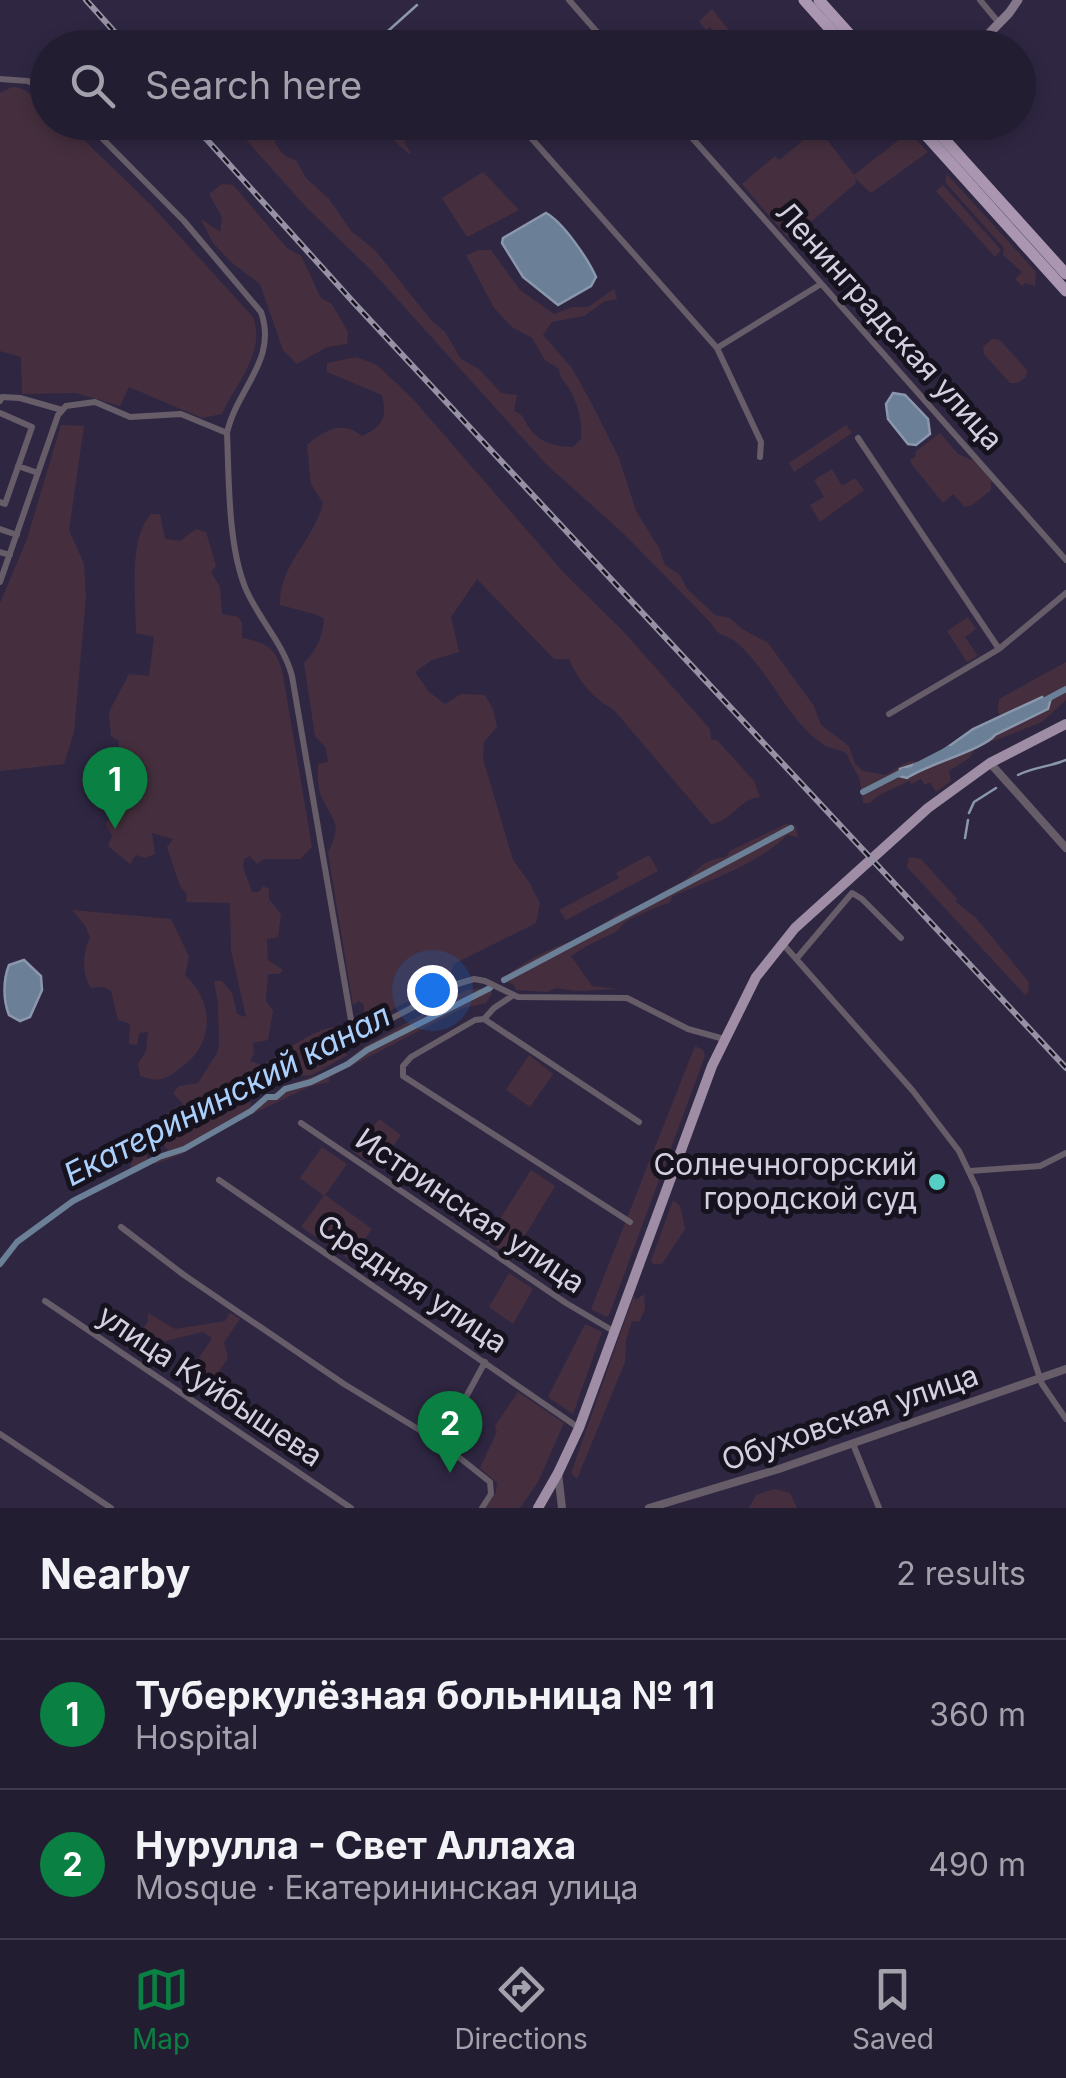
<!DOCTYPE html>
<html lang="en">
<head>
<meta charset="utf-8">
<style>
  :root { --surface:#231d32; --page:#2f2a3e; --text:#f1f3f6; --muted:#a3a2ac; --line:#403b4d; --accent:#0b8043 }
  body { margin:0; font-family:Inter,sans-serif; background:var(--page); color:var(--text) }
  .you { position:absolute; left:432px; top:990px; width:35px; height:35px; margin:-25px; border:8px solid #fff; border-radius:50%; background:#1a73e8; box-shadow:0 0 0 15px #1a73e833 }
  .badge { display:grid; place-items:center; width:65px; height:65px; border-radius:50%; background:var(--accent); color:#fff; font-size:32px; font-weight:700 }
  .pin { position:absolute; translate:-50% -82px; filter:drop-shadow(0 2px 5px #0008) }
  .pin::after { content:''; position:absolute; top:52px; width:35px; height:30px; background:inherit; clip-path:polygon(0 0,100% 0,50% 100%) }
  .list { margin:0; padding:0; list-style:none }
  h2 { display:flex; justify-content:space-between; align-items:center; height:130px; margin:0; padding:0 40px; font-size:42px }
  h2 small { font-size:32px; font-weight:400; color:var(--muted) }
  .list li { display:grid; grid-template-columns:65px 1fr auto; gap:30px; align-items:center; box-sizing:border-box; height:150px; padding:0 40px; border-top:2px solid var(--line) }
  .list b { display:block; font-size:38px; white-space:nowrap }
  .list p { margin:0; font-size:32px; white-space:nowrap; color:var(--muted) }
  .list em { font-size:32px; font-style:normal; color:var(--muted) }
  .icon { flex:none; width:55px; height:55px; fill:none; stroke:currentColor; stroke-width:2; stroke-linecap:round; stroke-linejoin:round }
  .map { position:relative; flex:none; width:1066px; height:1508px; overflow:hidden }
  .search { position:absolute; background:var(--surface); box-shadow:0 5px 15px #0003; left:30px; right:30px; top:30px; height:110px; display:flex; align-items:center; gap:25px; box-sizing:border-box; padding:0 35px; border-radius:55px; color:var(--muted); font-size:38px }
  .sheet { height:430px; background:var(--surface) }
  nav { display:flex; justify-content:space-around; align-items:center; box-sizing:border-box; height:140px; border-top:2px solid var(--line); background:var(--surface); font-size:28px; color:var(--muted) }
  nav a { display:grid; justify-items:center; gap:5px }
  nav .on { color:var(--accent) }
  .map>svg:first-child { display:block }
</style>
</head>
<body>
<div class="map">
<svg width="1066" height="1508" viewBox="0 0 1066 1508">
  <rect width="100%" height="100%" fill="#2f2742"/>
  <path fill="#452f3e" d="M 712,9 L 742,47 L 727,47 L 710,27 L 706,30 L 699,21 Z
    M 12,87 C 27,87 37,100 47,110 L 48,122 L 62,123 L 86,142 L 151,205 L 253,317 C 266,353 236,383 222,414 L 202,418 L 129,387 L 120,406 L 76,393 L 22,394 L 21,357 L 0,351 L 0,93 Z
    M 230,122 L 270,123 L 284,131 L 278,131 L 275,143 C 281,152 285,158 296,160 L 306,178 L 329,199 L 351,231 L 375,250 L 431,320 L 445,332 L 461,359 L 479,369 L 501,393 L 517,395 L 514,411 C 526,416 523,420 530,429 C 540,443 558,447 573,447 L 581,439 C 583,422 578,405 570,390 C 565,381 560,380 559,369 L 545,360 L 532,338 L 512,327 L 494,308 L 466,255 L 479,250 L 491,250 L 520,290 L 554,314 L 573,307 L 588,307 L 614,289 L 617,299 L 605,301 L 584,316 L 552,322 L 543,335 L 572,368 L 593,406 L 619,458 L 636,511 L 659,548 L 665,565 L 680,575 L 687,589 L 715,615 L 730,618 L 742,629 L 768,643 L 814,706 L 821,725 L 849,746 L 855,764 L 863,771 L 885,775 C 898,770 904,758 920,762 L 906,766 L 907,778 L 962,750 L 977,746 L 969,758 L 949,771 L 951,781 L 936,792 L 930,782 L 925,785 L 921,779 L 911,784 L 909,781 L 879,795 L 870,803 L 863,803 L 860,780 L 846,753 C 839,749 830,749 824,745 C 786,719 771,672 736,642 C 726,634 718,637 712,624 L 624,534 L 546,464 L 371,270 L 307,208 Z
    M 374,123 L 413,123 L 419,129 L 404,142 L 411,153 L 409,154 Z
    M 818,128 L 854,175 L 909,132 L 928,152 L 871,193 L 855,178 L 856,183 L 790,240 L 742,184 L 775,156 L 779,160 Z
    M 483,172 L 519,210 L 467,237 L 442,198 Z
    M 947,174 L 1036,272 L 1035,286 L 1025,283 L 1022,286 L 1015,279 L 1022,272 L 1003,255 L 1004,248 L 945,182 Z
    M 222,184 L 233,185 L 287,248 L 301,256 L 321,298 L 332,304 L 348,332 L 347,344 L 327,347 L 297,364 L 283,350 L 260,284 L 231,262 L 213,243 L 201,219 L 220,232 L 222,217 L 209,194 Z
    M 943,185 L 1001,250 L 995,257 L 936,191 Z
    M 992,339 L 1000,340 L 1027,370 L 1026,377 L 1018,383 L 1010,383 L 984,354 L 983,347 Z
    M 356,357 L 377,365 L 412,398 L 565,574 L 622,630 L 710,729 L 711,739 L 718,741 L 754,781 L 760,797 C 740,798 731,822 711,824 L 614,710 C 593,698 578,681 569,659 L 554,659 L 477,579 L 451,617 L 459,652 L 432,660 L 415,672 L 429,692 L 445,704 L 461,694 L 485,695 L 493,709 L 497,727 L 484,742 L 483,759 L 513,860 L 529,882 L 540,903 L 536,923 L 454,964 L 448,980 L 371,1021 L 364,1021 L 364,1005 L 359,1001 L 353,1005 L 328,853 C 342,823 335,824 322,798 C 317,788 318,775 318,764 L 328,762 L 326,748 L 315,736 L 304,663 C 317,649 322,639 324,619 L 318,615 L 280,605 C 279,564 314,541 323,503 L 311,484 L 307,445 C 325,430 342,420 362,436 C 384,426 387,417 382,395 L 327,372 L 327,363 Z
    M 61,425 L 84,426 L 69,530 L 84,564 L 86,597 L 74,732 L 64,764 L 0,771 L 0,603 L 27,539 Z
    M 846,425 L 852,433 L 794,472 L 789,463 Z
    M 940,433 L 958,454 L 974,461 L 991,480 L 991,490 L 972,505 L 965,507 L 953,494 L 943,503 L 913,466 L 910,460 L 916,456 L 915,452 Z
    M 832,469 L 842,486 L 855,478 L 864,490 L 820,522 L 810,505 L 824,497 L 814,480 Z
    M 151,514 L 160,514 L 165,539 L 180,541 L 196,529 L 206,532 L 216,566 L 211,572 L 220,587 L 222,614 L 238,617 L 242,623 L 242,638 C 268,643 277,649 283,675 L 312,847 L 300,859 L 264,859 L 257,864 L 250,856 L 244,859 L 243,867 L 252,892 L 259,892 L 263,886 L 269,889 L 269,899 L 281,914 L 278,937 L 267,939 L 268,960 L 283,970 L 279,974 L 268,974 L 266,1001 L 273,1011 L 268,1040 L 253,1043 L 254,1053 L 250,1061 L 262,1065 C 281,1054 317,1026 338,1027 L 333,1047 L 348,1055 L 312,1075 L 297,1076 L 286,1068 L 271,1077 L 265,1074 L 242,1093 L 230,1093 L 228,1102 L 219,1106 L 215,1113 L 217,1118 L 245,1102 L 251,1102 L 250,1107 L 289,1085 L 339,1067 L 365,1046 L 466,990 L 490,988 L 492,993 L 486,1003 L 463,1008 L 330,1077 L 329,1082 L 311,1086 L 239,1120 L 182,1154 L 155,1164 L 151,1162 L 152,1158 L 168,1150 L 163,1145 L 147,1154 L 147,1163 L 130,1168 L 133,1157 L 129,1143 L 131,1134 L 183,1104 L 173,1093 L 179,1086 L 198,1083 L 217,1053 L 219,1044 L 218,1004 L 214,981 L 222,981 L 232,993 L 237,1014 L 246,1017 L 231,950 L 230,903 L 186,902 L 187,895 L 180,886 L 167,847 L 173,839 L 152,833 L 155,854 L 145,858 L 136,855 L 130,864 L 108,846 L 112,836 L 106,825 L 108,819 L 120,816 L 128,802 L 119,766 L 119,741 L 111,736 L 109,712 L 129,674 L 149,676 L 154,637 L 136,633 C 136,600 128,538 151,514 Z
    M 968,617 L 976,629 L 965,637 L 978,656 L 967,662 L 947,631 Z
    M 1066,662 L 1066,700 L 1042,722 L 991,742 L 995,735 L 1047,709 L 1050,699 L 1046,703 L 1041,697 L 1003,716 L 998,713 L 999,699 Z
    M 786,824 L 795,825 L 798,837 L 787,835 C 762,862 706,882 673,896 L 669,903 C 662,904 632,918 625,922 C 621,925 618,931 614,933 C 597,941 588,944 571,956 L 592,986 L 618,989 L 577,991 L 556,988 L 547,992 L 516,990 L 514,985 L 504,980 C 510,969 547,950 561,945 C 580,939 599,927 615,916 C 623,910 620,915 629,911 C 645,905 659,893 674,886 C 697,876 697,860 726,857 L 730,851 Z
    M 649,855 L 658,871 L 566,920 L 559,910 L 619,878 L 616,873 Z
    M 909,857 L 921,859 L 957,899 L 956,902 L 976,918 L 1029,982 L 1028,993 L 1025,995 L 907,867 Z
    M 72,910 L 171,919 L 189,957 L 185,975 C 214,1002 215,1042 183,1066 C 167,1079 160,1083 140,1076 L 138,1064 L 146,1051 L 148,1032 L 139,1033 L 137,1045 L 129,1044 L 130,1024 L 118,1020 L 111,991 L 104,987 L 91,988 C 82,975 82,953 90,938 L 86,927 Z
    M 695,1046 L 703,1050 L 705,1056 L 609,1315 L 606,1317 L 591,1309 Z
    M 529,1055 L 553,1074 L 530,1107 L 506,1090 Z
    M 379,1119 L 401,1135 L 378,1167 L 353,1152 Z
    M 322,1147 L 347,1164 L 325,1195 L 372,1229 L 350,1260 L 301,1227 L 324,1196 L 300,1178 Z
    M 531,1170 L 555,1186 L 512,1257 L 486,1241 Z
    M 673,1200 L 680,1206 L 685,1229 L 662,1264 L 653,1264 L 651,1261 Z
    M 509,1273 L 533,1289 L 513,1324 L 489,1307 Z
    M 644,1294 L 645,1309 L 639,1322 L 632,1321 L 626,1340 L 625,1362 L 577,1479 L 571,1473 L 634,1295 L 636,1300 Z
    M 148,1313 L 175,1329 L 225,1321 L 230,1313 L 240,1319 L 224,1342 L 228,1358 L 203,1395 L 184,1381 L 212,1338 L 203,1332 L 161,1342 L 151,1357 L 121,1345 L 131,1344 L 148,1322 Z
    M 585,1324 L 602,1332 L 573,1414 L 548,1397 Z
    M 518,1392 L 564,1423 L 538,1482 L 520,1508 L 486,1508 L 496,1492 L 497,1483 L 480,1468 L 497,1432 L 495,1426 Z
    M 774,1489 L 790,1493 L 797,1508 L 749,1508 L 756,1495 Z"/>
  <path fill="#6b7f97" stroke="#8a97ad" stroke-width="2.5" d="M 546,213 C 563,222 588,259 596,277 L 591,286 L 558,305 L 523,277 L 502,243 L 503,238 Z
    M 893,393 L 905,395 L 928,419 L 930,434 L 916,445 L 908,444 L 888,419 L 886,404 Z
    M 1042,697 L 1045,702 L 1051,698 L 1048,709 L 995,735 C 985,749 925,765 907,778 L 899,776 L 900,769 L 931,759 L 973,729 Z
    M 24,960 L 41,976 L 42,990 L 30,1017 L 20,1021 L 9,1015 C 3,1000 3,980 9,965 Z"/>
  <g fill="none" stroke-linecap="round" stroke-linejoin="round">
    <path stroke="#8a97ad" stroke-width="2.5" d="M 369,48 L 417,5
      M 284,131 L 284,122
      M 1018,775 C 1034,767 1049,767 1066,760
      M 969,813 L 974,802 L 996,788
      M 965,838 L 968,820"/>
    <path stroke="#6b7f97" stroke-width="6" d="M 1036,705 L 1066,689
      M 916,766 L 949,749
      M 863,792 L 904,771
      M 504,980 L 791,828
      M 0,1264 L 17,1242 L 73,1201 L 159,1157 L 184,1149 L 251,1111 L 267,1097 L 276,1097 L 285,1089 L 311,1082 L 348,1064 L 367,1050 L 490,988"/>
    <path stroke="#665d69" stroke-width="6" d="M 569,0 L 611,48
      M 980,0 L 999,23
      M 0,79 L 28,81 L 48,93
      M 86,122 L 184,221 L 261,312 C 278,360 237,388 227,433 C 229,480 228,544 245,587 C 258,619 283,642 292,676 L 351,1020 L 364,1027 L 381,1024 L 457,984 L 474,979 L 485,981 L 518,997 L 627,998 L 688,1029 L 724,1039
      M 517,122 L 717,348 L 761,442 L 760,457
      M 678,122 L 1066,560
      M 717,348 L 821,284
      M 0,401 L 2,397 L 20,398 L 62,410
      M 0,413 L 32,427 L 5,504 L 0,502
      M 858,438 L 999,649
      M 18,466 L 38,473
      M 0,529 L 17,535
      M 0,552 L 10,555
      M 0,582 L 58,415 L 66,406 L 95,402 L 130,417 L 181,414 L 227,433
      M 889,714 L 999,649 L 1066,593
      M 782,943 L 913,1091 L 959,1151 L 977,1189 L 1042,1384 L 1066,1419
      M 797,958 L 852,893 L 862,899 L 901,938
      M 512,996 L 494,1008 L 484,1019 L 475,1020 L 411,1057 L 403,1066 L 403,1076 L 630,1222
      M 484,1019 L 639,1122
      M 301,1123 L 566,1303 L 615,1332
      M 970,1171 L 1040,1166 L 1066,1153
      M 219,1180 L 579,1428
      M 121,1227 L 184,1275 L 344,1384 L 441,1443 L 490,1482 L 491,1494 L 482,1508
      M 45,1301 L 351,1508
      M 0,1434 L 111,1508
      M 441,1443 L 485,1362
      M 853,1444 L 879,1508"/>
    <path stroke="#665d69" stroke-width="8" d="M 990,763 L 1066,848
      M 558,1473 L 562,1508
      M 649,1508 L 779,1469 L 1066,1369"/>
    <path stroke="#86788b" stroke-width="9" d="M 975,48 L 1009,13 L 1018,0"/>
    <path stroke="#9f8da5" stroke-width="10" d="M 538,1508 L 558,1473 L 579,1428 L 712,1066 L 756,977 L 795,928 L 928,808 L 990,763 L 1066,724"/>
    <path stroke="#aa96b1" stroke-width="11" d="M 804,0 L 847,48
      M 819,0 L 862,48
      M 914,122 L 1066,291
      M 929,122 L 1066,274"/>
    <g stroke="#9791a6" stroke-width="6">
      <path id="rail" d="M 86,0 L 129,48
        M 191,122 L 355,304 L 1066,1068"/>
    </g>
    <use href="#rail" stroke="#16131f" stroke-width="2.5" stroke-dasharray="8" stroke-linecap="butt"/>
  </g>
  <circle fill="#55cec5" stroke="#16131f" stroke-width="4" cx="937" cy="1182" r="10"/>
  <g text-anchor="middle" stroke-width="10" stroke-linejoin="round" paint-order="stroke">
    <g font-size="30" fill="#d4d0e1" stroke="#16131f">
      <text transform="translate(889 326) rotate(48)" y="10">Ленинградская улица</text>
      <text transform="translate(470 1211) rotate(34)" y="10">Истринская улица</text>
      <text transform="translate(412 1284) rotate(34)" y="10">Средняя улица</text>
      <text transform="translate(210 1386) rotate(34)" y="10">улица Куйбышева</text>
      <text transform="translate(850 1418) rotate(-19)" y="10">Обуховская улица</text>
    </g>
    <g font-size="30" fill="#d4d0e1" stroke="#16131f" text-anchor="end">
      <text x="917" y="1175">Солнечногорский<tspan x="917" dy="34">городской суд</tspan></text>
    </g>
    <g font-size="32" font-style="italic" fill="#abd0fc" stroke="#16131f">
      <text transform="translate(227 1095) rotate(-27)" y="11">Екатерининский канал</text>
    </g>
  </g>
</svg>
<div class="you"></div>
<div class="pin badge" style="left:115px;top:829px">1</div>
<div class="pin badge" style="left:450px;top:1473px">2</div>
<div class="search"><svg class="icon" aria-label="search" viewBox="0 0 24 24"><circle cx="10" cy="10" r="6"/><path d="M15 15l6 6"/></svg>Search here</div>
</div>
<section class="sheet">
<h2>Nearby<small>2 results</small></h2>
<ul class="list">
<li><span class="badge">1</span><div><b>Туберкулёзная больница № 11</b><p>Hospital</p></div><em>360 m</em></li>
<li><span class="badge">2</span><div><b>Нурулла - Свет Аллаха</b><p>Mosque · Екатерининская улица</p></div><em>490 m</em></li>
</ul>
</section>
<nav>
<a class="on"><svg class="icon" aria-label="map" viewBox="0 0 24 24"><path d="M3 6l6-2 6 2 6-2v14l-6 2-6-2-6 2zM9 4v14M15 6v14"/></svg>Map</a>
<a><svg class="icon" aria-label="directions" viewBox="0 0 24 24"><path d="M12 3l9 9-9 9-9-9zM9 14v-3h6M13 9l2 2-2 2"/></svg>Directions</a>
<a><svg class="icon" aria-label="saved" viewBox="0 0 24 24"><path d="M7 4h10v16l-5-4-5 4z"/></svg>Saved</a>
</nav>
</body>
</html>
